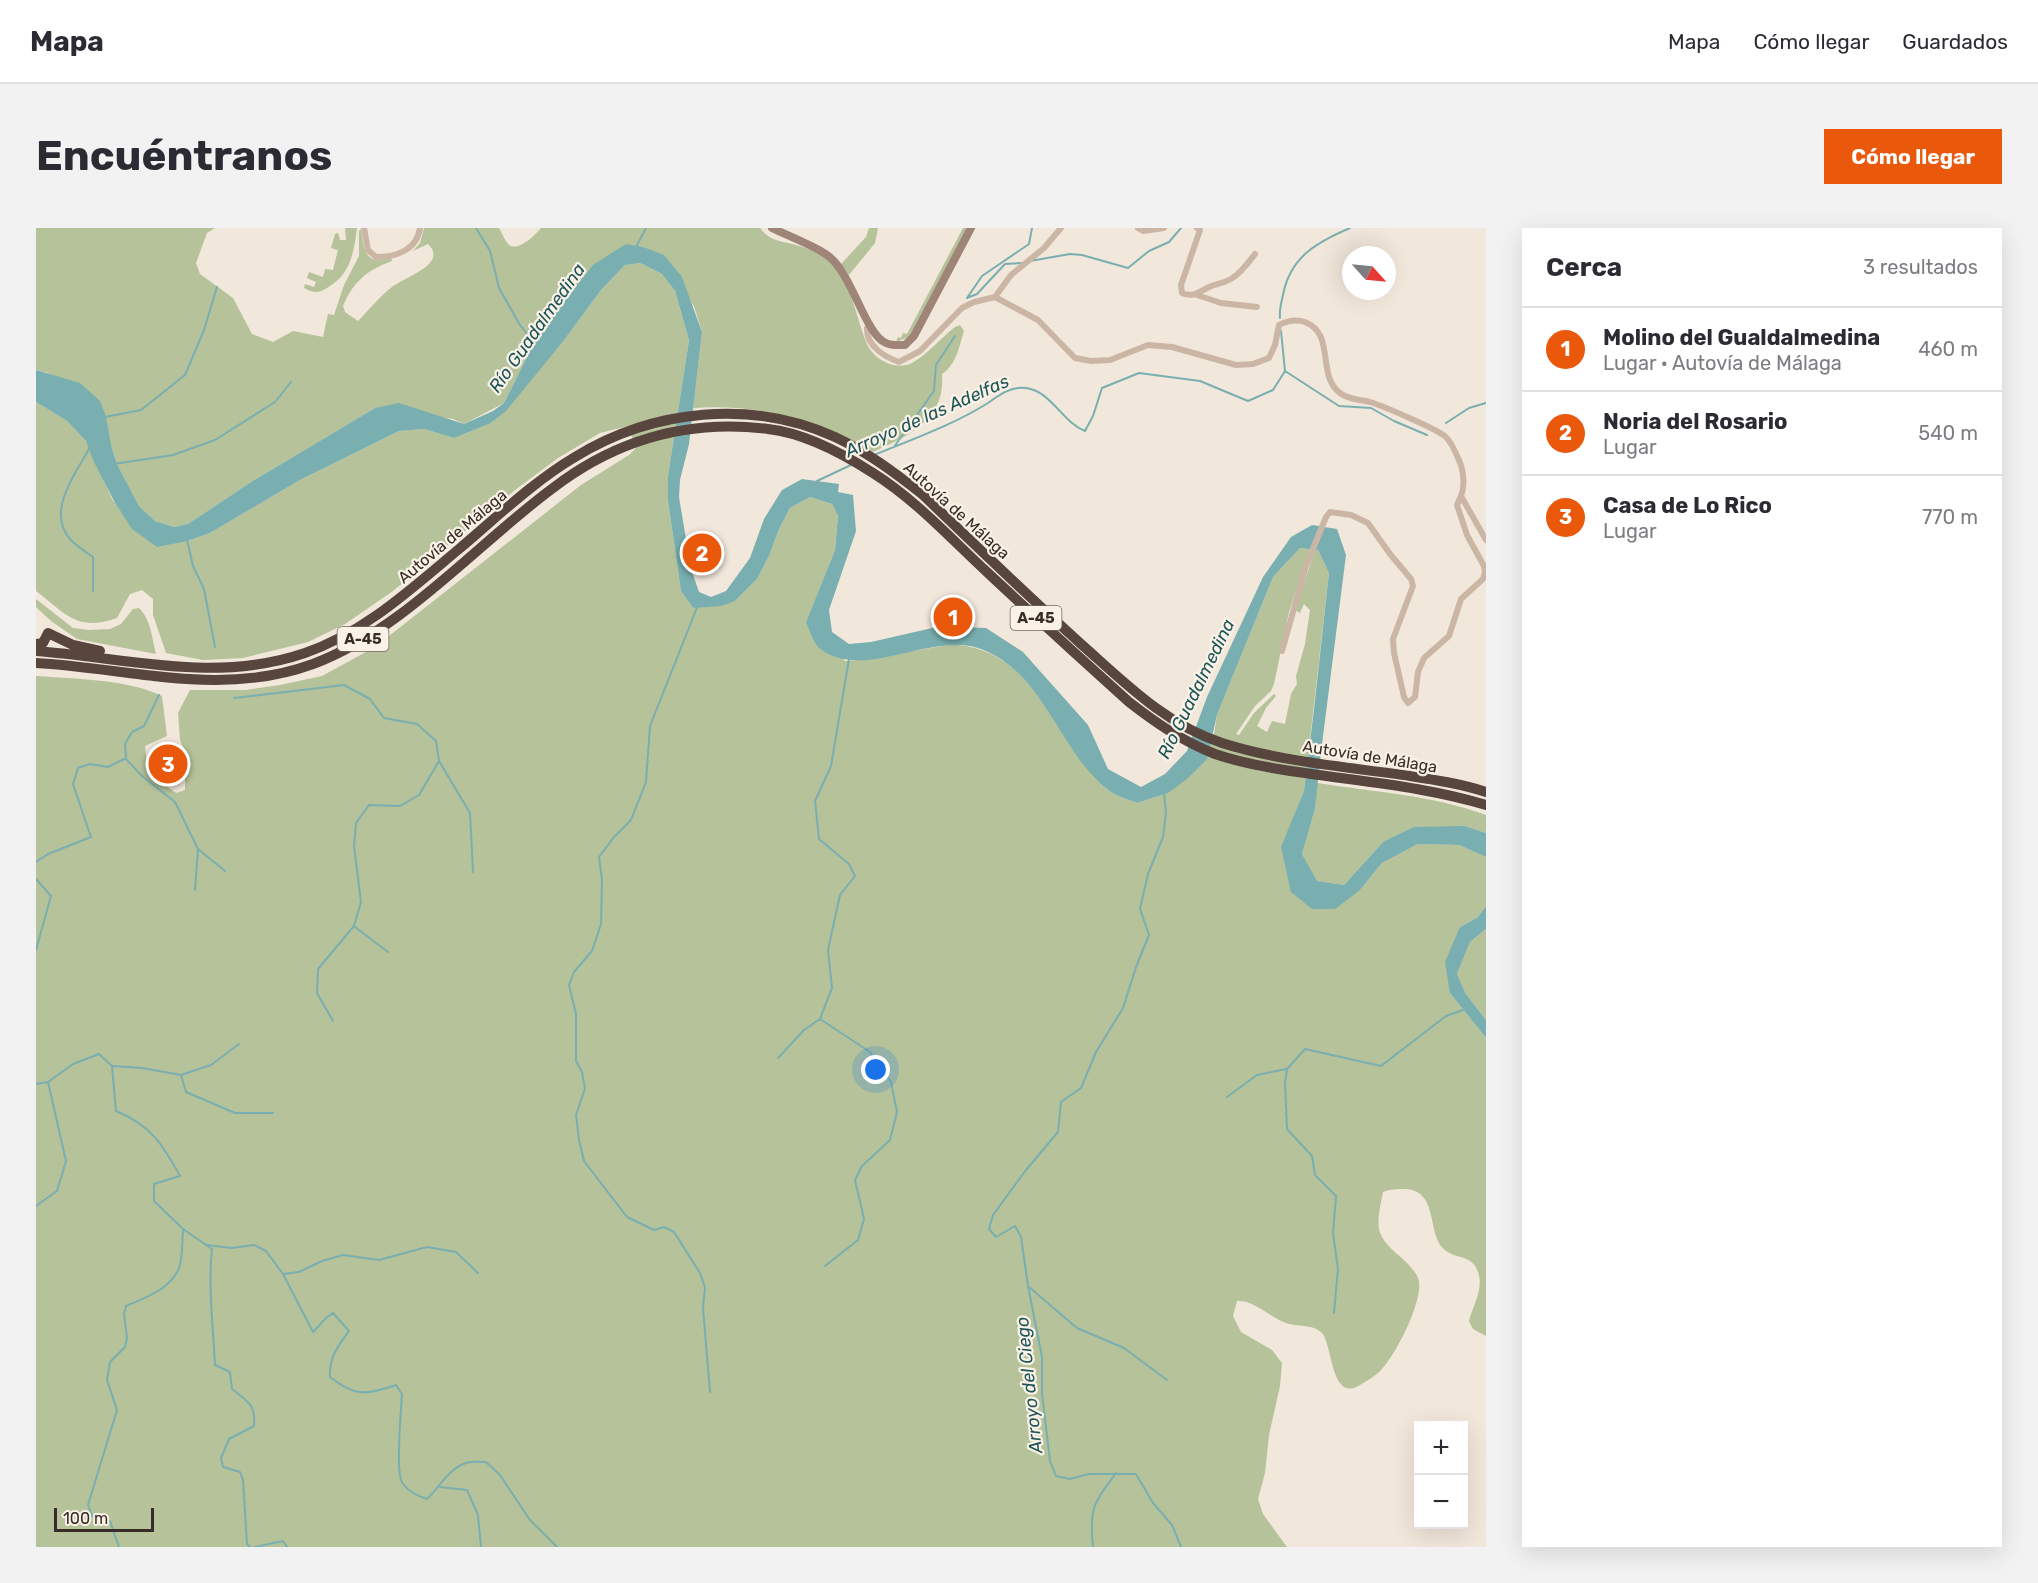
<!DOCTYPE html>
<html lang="es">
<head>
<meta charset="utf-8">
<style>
  :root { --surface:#fff; --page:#f2f2f3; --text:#2b2b33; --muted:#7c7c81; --line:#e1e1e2; --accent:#ea580c }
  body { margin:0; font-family:Rubik,sans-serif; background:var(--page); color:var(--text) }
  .controls { position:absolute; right:18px; bottom:18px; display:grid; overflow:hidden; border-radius:0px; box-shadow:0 6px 24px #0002 }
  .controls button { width:54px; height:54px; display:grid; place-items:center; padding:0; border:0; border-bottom:2px solid var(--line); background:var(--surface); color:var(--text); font:30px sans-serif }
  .compass { position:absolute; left:1306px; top:18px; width:54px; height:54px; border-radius:50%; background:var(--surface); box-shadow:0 6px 24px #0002; rotate:117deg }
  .scale { position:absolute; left:18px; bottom:15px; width:100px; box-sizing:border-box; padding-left:6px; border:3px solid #372c27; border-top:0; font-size:16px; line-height:21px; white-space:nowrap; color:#372c27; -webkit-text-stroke:4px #faf1e7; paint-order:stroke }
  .you { position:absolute; left:840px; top:842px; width:21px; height:21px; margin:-15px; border:4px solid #fff; border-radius:50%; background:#1a73e8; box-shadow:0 0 0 9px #1a73e833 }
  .badge { display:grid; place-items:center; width:39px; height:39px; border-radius:50%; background:var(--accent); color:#fff; font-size:20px; font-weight:700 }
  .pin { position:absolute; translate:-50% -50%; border:3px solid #fff; box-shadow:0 2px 6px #0006 }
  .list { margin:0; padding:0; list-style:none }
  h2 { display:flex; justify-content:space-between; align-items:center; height:78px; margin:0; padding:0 24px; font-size:26px }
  h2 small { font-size:20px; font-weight:400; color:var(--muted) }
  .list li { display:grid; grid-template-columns:39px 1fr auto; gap:18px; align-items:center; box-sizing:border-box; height:84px; padding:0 24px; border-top:2px solid var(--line) }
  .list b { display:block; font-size:22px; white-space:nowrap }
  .list p { margin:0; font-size:20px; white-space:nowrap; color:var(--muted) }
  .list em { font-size:20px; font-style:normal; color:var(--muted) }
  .map { position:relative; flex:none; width:1450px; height:1319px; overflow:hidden; border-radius:0px }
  header { display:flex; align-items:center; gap:36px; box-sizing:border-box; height:84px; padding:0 30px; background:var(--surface); border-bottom:2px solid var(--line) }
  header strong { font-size:28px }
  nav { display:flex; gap:33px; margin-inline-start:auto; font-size:21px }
  .intro { display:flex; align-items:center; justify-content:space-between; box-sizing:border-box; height:144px; padding:0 36px }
  h1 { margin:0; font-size:42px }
  .button { padding:15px 27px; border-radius:0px; background:var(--accent); color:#fff; font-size:21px; font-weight:700 }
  main { display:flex; gap:36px; padding:0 36px }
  aside { flex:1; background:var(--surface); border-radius:0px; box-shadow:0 6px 24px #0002 }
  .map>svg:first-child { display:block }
</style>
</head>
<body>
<header>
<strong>Mapa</strong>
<nav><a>Mapa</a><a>Cómo llegar</a><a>Guardados</a></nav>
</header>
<div class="intro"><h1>Encuéntranos</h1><a class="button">Cómo llegar</a></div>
<main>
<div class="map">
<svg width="1450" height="1319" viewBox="0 0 1450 1319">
  <rect width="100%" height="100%" fill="#f2e7db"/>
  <path fill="#b5c29a" d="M 0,0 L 179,0 L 171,5 L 160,35 L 164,46 L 197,70 L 216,106 L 237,114 L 257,103 L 287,109 L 292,86 L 298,87 L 308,57 L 323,28 L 323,3 L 325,1 C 328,22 329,38 355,30 L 356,33 C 331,42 317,54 307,78 L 309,84 L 322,93 C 333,82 344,68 356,59 C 368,49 413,36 392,16 L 377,23 L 384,15 L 388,0 L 463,0 C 466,5 469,13 473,17 C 483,24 500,6 505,0 L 724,0 C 734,14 746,13 760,17 C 771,20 785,26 793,33 C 816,54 820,90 831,116 C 838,132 860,143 876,135 C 892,126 905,110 919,99 L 924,97 L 928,103 C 923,119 920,137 906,146 C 910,192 872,208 837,224 C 782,192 721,175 657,180 L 666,104 L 658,78 L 607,19 L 498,115 L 468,175 L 428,196 L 417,191 L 339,180 L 215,254 L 152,296 L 138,299 L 119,293 L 103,278 L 81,236 L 75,217 L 12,145 L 0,142 Z
    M 309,0 L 321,0 C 318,23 315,45 294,58 C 284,65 279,66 268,60 L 269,56 L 278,59 L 280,54 L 271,50 L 273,44 L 287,49 L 289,41 L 297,42 L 302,22 L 295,20 L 299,6 L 302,5 L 304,12 L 310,12 Z
    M 833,0 L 842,0 L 839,15 L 813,47 L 805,36 L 830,9 Z
    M 927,0 L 931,0 L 875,106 L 870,110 L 860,114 L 862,109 L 865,110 L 867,105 L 871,106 Z
    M 604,35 L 626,46 L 639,63 L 653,112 L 632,248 L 632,273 L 645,363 L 657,380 L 699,373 L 721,351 L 733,328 L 743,301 L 754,280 L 774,269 L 796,276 L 802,288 L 799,322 L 770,394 L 809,433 C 839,432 866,424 895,420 C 904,419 914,416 922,417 C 1004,425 1018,517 1072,562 C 1079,568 1092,571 1101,575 L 1132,565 L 1178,506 L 1181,487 L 1237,349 L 1264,320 L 1274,321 L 1253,384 L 1238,456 L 1235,463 L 1219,478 L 1200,506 L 1203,507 L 1218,485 L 1238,466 L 1240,468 L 1230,480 L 1221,498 L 1231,504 L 1236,493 L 1249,496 L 1255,466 L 1261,456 L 1260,448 L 1269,416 L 1274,382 L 1268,376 L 1264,385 L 1259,382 L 1279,322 L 1282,322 L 1293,345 L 1268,563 L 1258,589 L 1255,664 L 1324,662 L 1346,635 L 1382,616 L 1423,617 L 1450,629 L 1450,678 L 1442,689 L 1424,699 L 1414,765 L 1450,810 L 1450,1108 L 1437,1101 L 1433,1093 C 1437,1077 1448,1061 1442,1044 C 1436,1026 1421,1032 1409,1022 C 1390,1007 1404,963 1369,961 C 1360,961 1355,961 1347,964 C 1345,975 1341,990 1343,1001 C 1347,1021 1374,1031 1382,1050 C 1390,1069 1358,1131 1343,1144 C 1338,1149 1330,1153 1324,1157 C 1294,1176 1297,1114 1285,1104 C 1276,1096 1261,1099 1250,1095 C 1233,1089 1219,1072 1201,1073 L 1197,1088 L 1205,1104 L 1236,1122 L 1246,1135 L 1244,1158 L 1233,1207 L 1229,1245 L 1222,1271 L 1227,1286 L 1251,1319 L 0,1319 L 0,448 C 38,451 92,451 126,468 L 131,508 L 109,518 L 112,545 L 140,565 L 149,562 L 149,547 L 155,536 L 144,512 L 142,485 L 154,462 L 210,462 L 244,457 L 286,448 L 339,419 L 545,257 L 593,227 L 600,220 L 592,198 L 564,205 L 522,230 L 479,262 L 357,363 L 309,396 L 272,414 L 207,430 L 167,432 L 130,425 L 117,387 L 117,371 L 106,362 L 94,366 L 81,390 C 41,404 30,386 0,363 L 0,174 L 31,193 L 50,213 L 77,273 L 151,313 L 174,305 L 264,252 L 363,203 L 388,201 L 418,210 L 453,196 L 529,111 L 565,62 L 589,37 Z
    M 0,371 L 37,400 L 53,402 L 74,401 L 85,396 L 97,381 L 103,380 C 115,392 116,410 120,426 L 41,411 L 15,393 L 0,379 Z
    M 1281,555 C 1338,564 1396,567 1450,587 L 1450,605 L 1429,598 L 1347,614 L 1308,657 L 1280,653 L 1266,626 L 1279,581 Z
    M 1450,701 L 1450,792 L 1430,766 L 1421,746 L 1434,714 Z"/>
  <path fill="#79afb0" d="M 590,16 L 607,19 L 628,27 L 646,49 L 666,104 L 653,216 L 644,252 L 643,269 L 655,341 L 663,364 L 675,369 L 690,363 L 714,330 L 728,291 L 746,262 L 766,251 L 803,256 L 802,264 L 817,267 L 820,303 L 793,382 L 796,404 L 813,416 L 835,414 L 905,398 L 950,400 L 987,424 L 1052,497 L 1072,541 L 1105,559 L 1129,546 L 1151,523 L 1171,469 L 1227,349 L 1255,309 L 1276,297 L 1301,301 L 1310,327 L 1285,524 L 1279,581 L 1266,626 L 1281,653 L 1308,657 L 1347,614 L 1378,599 L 1429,598 L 1450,605 L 1450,629 L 1423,617 L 1382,616 L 1346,635 L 1324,662 L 1299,681 L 1276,681 L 1255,664 L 1245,619 L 1268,563 L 1278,481 L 1293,345 L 1282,322 L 1264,320 L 1237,349 L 1181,487 L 1171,531 L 1151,551 L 1132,565 L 1101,575 C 1092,571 1079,568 1072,562 C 1023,523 1010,450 950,423 C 899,399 826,457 782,419 C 777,413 773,401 770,394 L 799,322 L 802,288 L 796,276 L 774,269 L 754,280 L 743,301 L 733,328 L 721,351 L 699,373 L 685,378 L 657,380 L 645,363 L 632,273 L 632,248 L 653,112 L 639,63 L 626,46 L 604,35 L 589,37 L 565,62 L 529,111 L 470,183 L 453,196 L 418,210 L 388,201 L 363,203 L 264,252 L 174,305 L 151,313 L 121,319 L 96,301 L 78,273 L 57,232 L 50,213 L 31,193 L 0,174 L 0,142 L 44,155 L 64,173 L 70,189 L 75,217 L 81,236 L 103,278 L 119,293 L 138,299 L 152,296 L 215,254 L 339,180 L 363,175 L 428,196 L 457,183 L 468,175 L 498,115 L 525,77 L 557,37 Z
    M 1450,678 L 1450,701 L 1434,714 L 1421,746 L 1430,766 L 1450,792 L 1450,810 L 1414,765 L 1409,734 L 1424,699 L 1442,689 Z"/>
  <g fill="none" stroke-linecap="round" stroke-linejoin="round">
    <path stroke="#79afb0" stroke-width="2" d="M 440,0 L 454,23 L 463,60 L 484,97 L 499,116
      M 600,19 L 610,0
      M 994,33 L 1034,26 L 1046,27 L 1092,40 L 1113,23 L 1133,14 L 1145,0
      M 931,70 L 941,66 L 969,36 L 986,35
      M 931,70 L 946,48 L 993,16 L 996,0
      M 1244,90 C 1243,83 1245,75 1247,67 C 1254,29 1281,14 1314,0
      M 1249,143 L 1303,178 L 1335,180 L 1358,193 L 1391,207
      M 69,189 L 105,182 L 149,147 L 168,102 L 181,59
      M 1410,195 L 1433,180 L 1450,175
      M 858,219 L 898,163 L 900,137 L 919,108
      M 53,221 C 39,246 10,284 34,311 C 40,318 50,324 57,329 L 57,363
      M 838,227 C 877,211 917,197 952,175 C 963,167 975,158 990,160 C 1015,163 1026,194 1049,203 L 1057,188 L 1066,160 L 1103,145 L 1164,153 L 1212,173 L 1237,162 L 1249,143 L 1245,103
      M 78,236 L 137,227 L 179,212 L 239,174 L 255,154
      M 781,253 L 817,236
      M 151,312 L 157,338 L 168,361 L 179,419
      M 662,377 L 614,498 L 610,554 L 595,592 L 578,609 L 563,629 L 566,652 L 565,696 L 556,723 L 538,744 L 533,757 L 540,786 L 540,833 L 546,844 L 549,861 L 540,887 L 543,912 L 548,933 L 591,989 L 618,1002 L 628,999 L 638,1004 L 664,1045 L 669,1059 L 667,1080 L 674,1164
      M 198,470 L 308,457 L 334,471 L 348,490 L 381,496 L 400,513 L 403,533 L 383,567 L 364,578 L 333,577 L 320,595 L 318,618 L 325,674 L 318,698 L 282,741 L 281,765 L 297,793
      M 90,531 L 106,548 L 139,574 L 162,621 L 189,643
      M 403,533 L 434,585 L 437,644
      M 1128,565 L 1130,585 L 1127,609 L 1112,646 L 1104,681 L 1113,707 L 1100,739 L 1087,780 L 1060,824 L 1045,860 L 1025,874 L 1022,904 L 990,942 L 957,987 L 953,1001 L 960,1009 L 979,998 L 985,1009 L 992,1058 L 1006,1129 L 1006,1166 L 1014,1233 L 1020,1248 L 1034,1251 L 1053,1246 L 1100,1246 L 1117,1275 L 1136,1297 L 1145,1319
      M 0,634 L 12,626 L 55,609 L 37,556 L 42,540 L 54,536 L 72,539 L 90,530 L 89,516 L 96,504 L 108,498 L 123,467
      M 0,651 L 15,668 L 0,722
      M 159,662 L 162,621
      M 319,699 L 352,724
      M 784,791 L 834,824 L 855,854 L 861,884 L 854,912 L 826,938 L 819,952 L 828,991 L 822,1012 L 789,1038
      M 742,830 L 768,802 L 784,791 L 796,760 L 792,722 L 804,667 L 819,648 L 813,636 L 783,611 L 779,573 L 795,538 L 813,431
      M 77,838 L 106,840 L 145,847 L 175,837 L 203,816
      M 145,847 L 150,864 L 199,885 L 237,885
      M 0,856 L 12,854 L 37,836 L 63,826 L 76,838 L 80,883 C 115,897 127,917 144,948 L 118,956 L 118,973 L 147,1001 L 176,1021 C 172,1059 177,1098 179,1137 L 194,1144 L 196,1161 C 212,1174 220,1176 218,1198 L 193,1211 L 185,1230 L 187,1239 L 204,1244 L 207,1252 L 211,1316 L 214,1319
      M 1191,869 L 1221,847 L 1250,841
      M 0,978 L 21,963 L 30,933 L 12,854
      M 171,1017 L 195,1020 L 218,1017 L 230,1023 L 247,1046 L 277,1104 L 291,1089 L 297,1085 L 313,1103 C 302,1118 293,1129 294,1149 C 319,1169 331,1167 360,1157 L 366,1166 C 365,1183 360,1238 365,1252 C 369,1262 382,1268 391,1271 C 403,1260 413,1240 430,1235 C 436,1233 444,1234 450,1234 L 464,1247 L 494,1292 L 521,1319
      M 247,1046 L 263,1044 L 286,1033 L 307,1027 L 343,1032 L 391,1019 L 420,1024 L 442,1045
      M 993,1059 L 1041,1100 L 1088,1120 L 1131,1152
      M 1298,1085 L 1302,1041 L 1297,1005 L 1300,968 L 1279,947 L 1276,928 L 1251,901 L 1249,855 L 1251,841 L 1269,821 L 1345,838 L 1410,788 L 1427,782
      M 404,1259 L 431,1262 L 442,1287 L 445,1319
      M 83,1319 L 74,1293 L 56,1288 L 52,1277 L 81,1182 L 71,1152 L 74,1134 L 89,1119 L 91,1110 L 88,1086 L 90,1078 C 109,1070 135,1061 143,1040 C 147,1029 146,1014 147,1002
      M 219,1319 L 247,1313 L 251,1319
      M 1057,1319 C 1053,1281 1057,1276 1080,1245"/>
    <path stroke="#cbb6a6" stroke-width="6" d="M 328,0 L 332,22 L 340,29 C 360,29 381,22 384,0
      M 1102,0 L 1107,3 L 1128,0
      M 1161,0 L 1164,2 L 1145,57 L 1146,65 C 1157,70 1163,64 1173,59 C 1180,56 1188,55 1195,51 C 1205,45 1212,35 1219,26
      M 1161,67 L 1185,75 L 1221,79
      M 959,69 L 1002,92 L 1039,130 L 1055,133 L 1074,132 L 1112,117 L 1136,119 L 1200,137 L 1217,136 L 1233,130 L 1239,117 L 1243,97 C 1251,93 1260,91 1269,94 C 1300,106 1280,147 1304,165 C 1313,172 1323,171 1334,174 C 1347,178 1401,201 1410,209 C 1417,216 1421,228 1425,237 C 1428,248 1429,258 1425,268 L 1450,312
      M 835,97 L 831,100 C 830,118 849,129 863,134 L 884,123 L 926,80 L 938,74 L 959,69 L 975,47 L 1008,20 L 1025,0
      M 1246,423 L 1270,338 L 1290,289 L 1294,284 L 1315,287 L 1332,295 L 1354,326 L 1375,351 L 1377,358 L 1357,411 L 1358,425 L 1368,469 L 1372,475 L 1379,469 L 1382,444 L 1388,430 L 1413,408 L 1425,371 L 1447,351 L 1449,344 L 1448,338 L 1431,307 L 1421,277 L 1425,268"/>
    <path stroke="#9e8578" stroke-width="8" d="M 736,0 C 752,8 777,17 791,27 C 816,44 829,107 850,115 C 856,118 863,117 869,117 L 878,108 L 935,0"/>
    <path stroke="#58463e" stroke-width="10" d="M 0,416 L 7,415 L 12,405 L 37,417 L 64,423
      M 0,423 C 92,430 178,456 269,425 C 329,404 375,361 423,321 C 461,289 497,254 539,229 C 617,181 716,171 799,209 C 831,224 858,244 886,266 C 938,316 991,367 1045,416 C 1088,454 1130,497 1186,515 C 1246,534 1312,539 1374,548 C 1400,552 1426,556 1450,564
      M 0,435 C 94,440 184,470 277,436 C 366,403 441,316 517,260 C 581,211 652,191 732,201 C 768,205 806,225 837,245 C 880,272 915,311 952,345 C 998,388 1045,431 1093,474 C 1120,495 1146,513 1179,526 C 1208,536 1239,541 1269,545 C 1329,554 1391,559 1450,577"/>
  </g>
  <g text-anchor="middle" stroke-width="4.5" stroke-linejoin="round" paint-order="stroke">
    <g fill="#faf1e7" stroke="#726761" stroke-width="1.5">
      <rect x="974.5" y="378" width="51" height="24" rx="4.5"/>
      <rect x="301.5" y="399" width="51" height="24" rx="4.5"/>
    </g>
    <g font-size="15" font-weight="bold" fill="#372c27">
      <text x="1000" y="395">A-45</text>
      <text x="327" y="416">A-45</text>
    </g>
    <g font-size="16" fill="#372c27" stroke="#faf1e7">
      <text transform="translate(921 282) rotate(42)" y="6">Autovía de Málaga</text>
      <text transform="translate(416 308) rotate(-40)" y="6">Autovía de Málaga</text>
      <text transform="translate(1334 528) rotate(9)" y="6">Autovía de Málaga</text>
    </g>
    <g font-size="18" font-style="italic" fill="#1c5659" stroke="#faf1e7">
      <text transform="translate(501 100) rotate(-55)" y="6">Río Guadalmedina</text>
      <text transform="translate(891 188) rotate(-24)" y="6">Arroyo de las Adelfas</text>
      <text transform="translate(1160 461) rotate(-64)" y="6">Río Guadalmedina</text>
      <text transform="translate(993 1157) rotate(-96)" y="6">Arroyo del Ciego</text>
    </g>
  </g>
</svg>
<div class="controls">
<button>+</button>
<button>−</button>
</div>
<svg class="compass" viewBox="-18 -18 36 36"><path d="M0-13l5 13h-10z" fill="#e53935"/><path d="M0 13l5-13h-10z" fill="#7c7c81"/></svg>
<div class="scale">100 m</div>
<div class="you"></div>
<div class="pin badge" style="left:917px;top:389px">1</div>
<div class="pin badge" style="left:666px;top:325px">2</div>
<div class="pin badge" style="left:132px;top:536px">3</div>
</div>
<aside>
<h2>Cerca<small>3 resultados</small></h2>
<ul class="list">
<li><span class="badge">1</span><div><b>Molino del Gualdalmedina</b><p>Lugar · Autovía de Málaga</p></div><em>460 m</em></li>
<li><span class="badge">2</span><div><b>Noria del Rosario</b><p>Lugar</p></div><em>540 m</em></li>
<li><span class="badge">3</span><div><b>Casa de Lo Rico</b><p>Lugar</p></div><em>770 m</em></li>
</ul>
</aside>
</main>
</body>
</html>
